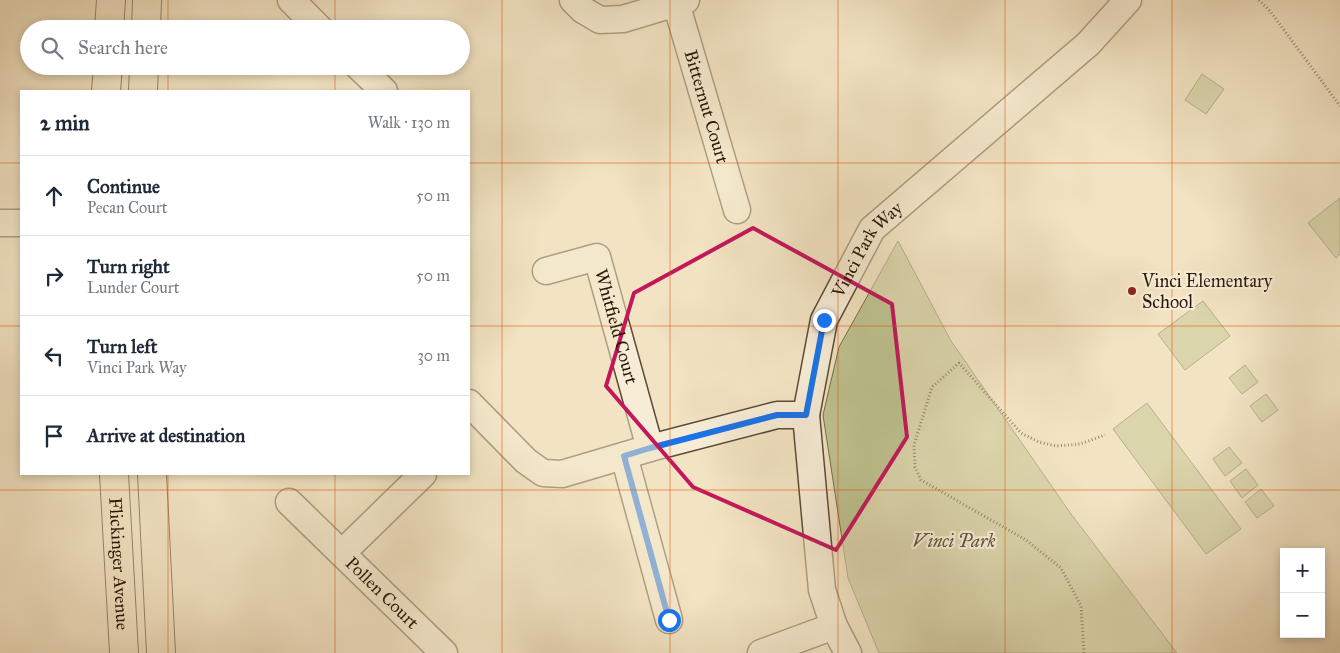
<!DOCTYPE html>
<html lang="en">
<head>
<meta charset="utf-8">
<style>
  :root { --surface:#fff; --page:#f6f6f7; --text:#1f2937; --muted:#747a83; --line:#e0e1e3 }
  body { margin:0; font-family:"IM FELL Great Primer",serif; background:var(--page); color:var(--text) }
  .controls { position:absolute; right:15px; bottom:15px; display:grid; overflow:hidden; border-radius:0px; box-shadow:0 2px 8px #0003 }
  .controls button { width:45px; height:45px; display:grid; place-items:center; padding:0; border:0; border-bottom:1px solid var(--line); background:var(--surface); color:var(--text); font:25px sans-serif }
  .stop { position:absolute; width:15px; height:15px; margin:-11px; border:4px solid #1a73e8; border-radius:50%; background:#fff }
  .stop.end { background:#1a73e8; border-color:#fff; box-shadow:0 1px 5px #0008 }
  .list { margin:0; padding:0; list-style:none }
  h2 { display:flex; justify-content:space-between; align-items:center; height:65px; margin:0; padding:0 20px; font-size:21px }
  h2 small { font-size:16px; font-weight:400; color:var(--muted) }
  .list li { display:grid; grid-template-columns:32px 1fr auto; gap:15px; align-items:center; box-sizing:border-box; height:80px; padding:0 20px; border-top:1px solid var(--line) }
  .list b { display:block; font-size:19px; white-space:nowrap }
  .list p { margin:0; font-size:16px; white-space:nowrap; color:var(--muted) }
  .list em { font-size:16px; font-style:normal; color:var(--muted) }
  .icon { flex:none; width:28px; height:28px; fill:none; stroke:currentColor; stroke-width:2; stroke-linecap:round; stroke-linejoin:round }
  .map { position:relative; flex:none; width:1340px; height:653px; overflow:hidden }
  .search { position:absolute; background:var(--surface); box-shadow:0 2px 8px #0003; left:20px; top:20px; width:450px; height:55px; display:flex; align-items:center; gap:12px; box-sizing:border-box; padding:0 18px; border-radius:28px; color:var(--muted); font-size:19px }
  .panel { position:absolute; background:var(--surface); box-shadow:0 2px 8px #0003; left:20px; top:90px; width:450px; height:385px; border-radius:0px }
  .map>svg:first-child { display:block }
</style>
</head>
<body>
<div class="map">
<svg width="1340" height="653" viewBox="0 0 1340 653">
  <rect width="100%" height="100%" fill="#f2e3c2"/>
  <filter id="stains"><feTurbulence type="fractalNoise" baseFrequency=".004" numOctaves="4"/><feColorMatrix values="0 0 0 0 .2 0 0 0 0 .09 0 0 0 0 .02 0 0 0 .5 -.17"/></filter>
  <radialGradient id="worn" r=".72"><stop offset=".6" stop-color="#630" stop-opacity="0"/><stop offset="1" stop-color="#630" stop-opacity=".3"/></radialGradient>
  <path fill="#bec390" stroke="#746d4c" d="M 1202,74 L 1224,89 L 1206,114 L 1185,100 Z
    M 1340,198 L 1340,254 L 1336,258 L 1308,223 Z
    M 898,241 L 951,341 L 1071,514 L 1177,653 L 879,653 L 848,578 L 823,415 L 839,347 Z
    M 1203,301 L 1230,336 L 1185,370 L 1158,334 Z
    M 1245,365 L 1258,382 L 1242,394 L 1229,378 Z
    M 1266,394 L 1278,410 L 1262,422 L 1250,406 Z
    M 1147,403 L 1241,529 L 1206,554 L 1113,429 Z
    M 1229,447 L 1242,463 L 1225,476 L 1213,459 Z
    M 1246,469 L 1258,485 L 1242,498 L 1230,481 Z
    M 1261,489 L 1274,506 L 1257,518 L 1245,502 Z"/>
  <g fill="none" stroke-linecap="round" stroke-linejoin="round">
    <g stroke="#5c4a36" stroke-width="29">
      <g id="minor">
        <path d="M 291,0 L 320,29"/>
        <path d="M 573,0 L 583,10 L 600,20 L 623,19 L 686,0"/>
        <path id="s1" d="M 676,3 L 737,210"/>
        <path d="M 358,66 L 384,91"/>
        <path d="M 0,223 L 21,223"/>
        <path id="s2" d="M 546,271 L 597,257 L 650,448"/>
        <path d="M 469,403 L 526,461 L 543,473 L 562,474 L 650,448 L 777,415 L 806,415"/>
        <path d="M 624,456 L 669,620"/>
        <path id="s3" d="M 289,502 L 444,653"/>
        <path d="M 342,553 L 423,474"/>
        <path d="M 761,653 L 834,626"/>
        <path id="s4" d="M 848,653 L 834,626 L 822,590 L 806,415 L 824,320 L 872,229 L 1088,44 L 1128,0"/>
      </g>
    </g>
    <g stroke="#2a1708" stroke-width="30">
      <g id="major">
        <path d="M 109,29 L 111,0"/>
        <path d="M 146,29 L 147,0"/>
        <path d="M 106,91 L 108,66"/>
        <path d="M 143,91 L 144,66"/>
        <path id="s5" d="M 114,474 L 124,653"/>
        <path d="M 152,474 L 161,653"/>
      </g>
    </g>
    <path stroke="#2a1708" stroke-width="3" stroke-dasharray="1 2.5" stroke-linecap="butt" d="M 1259,0 L 1270,11 L 1340,106
      M 1084,653 L 1081,606 L 1061,568 L 1026,540 L 921,480 L 915,467 L 914,445 L 932,387 L 959,363 L 1021,433 L 1039,442 L 1056,446 L 1080,444 L 1105,435"/>
    <use href="#minor" stroke="#f7edd7" stroke-width="26"/>
    <use href="#major" stroke="#f2e3c2" stroke-width="28"/>
  </g>
  <g fill="none" stroke-linecap="round" stroke-linejoin="round">
    <path stroke="#1a73e8" stroke-width="6" d="M 669,620 L 624,456 L 650,448 L 777,415 L 806,415 L 824,320"/>
  </g>
  <path d="M0 0H1340V653H0ZM 753,228 L 892,304 L 907,437 L 836,550 L 693,487 L 606,386 L 634,293 Z" fill="#f2e3c2" fill-opacity=".55" fill-rule="evenodd"/>
  <path fill="none" stroke="#c2185b" stroke-width="4" stroke-linejoin="round" d="M 753,228 L 892,304 L 907,437 L 836,550 L 693,487 L 606,386 L 634,293 Z"/>
  <path fill="none" stroke="#de560c" stroke-width="1" stroke-opacity="0.55" d="M 168,0 L 168,29M 335,0 L 335,29M 502,0 L 502,653M 670,0 L 670,653M 838,0 L 838,653M 1005,0 L 1005,653M 1172,0 L 1172,653M 168,66 L 168,91M 335,66 L 335,91M 0,163 L 21,163M 469,163 L 1340,163M 0,326 L 21,326M 469,326 L 1340,326M 168,474 L 168,653M 335,474 L 335,653M 0,490 L 1340,490"/>
  <circle fill="#8f2418" stroke="#f7edd7" stroke-width="2" cx="1132" cy="291" r="5"/>
  <g text-anchor="middle" stroke-width="4.5" stroke-linejoin="round" paint-order="stroke">
    <g font-size="18" fill="#2a1708" stroke="#f7edd7">
      <text dy="6" stroke="none"><textPath href="#s1" startOffset="108">Bitternut Court</textPath></text>
      <text dy="6" stroke="none"><textPath href="#s4" startOffset="424">Vinci Park Way</textPath></text>
      <text dy="6" stroke="none"><textPath href="#s2" startOffset="125">Whitfield Court</textPath></text>
      <text dy="6" stroke="none"><textPath href="#s5" startOffset="90">Flickinger Avenue</textPath></text>
      <text dy="6" stroke="none"><textPath href="#s3" startOffset="130">Pollen Court</textPath></text>
    </g>
    <g font-size="18" fill="#2a1708" stroke="#f7edd7" text-anchor="start">
      <text x="1142" y="287">Vinci Elementary<tspan x="1142" dy="21">School</tspan></text>
    </g>
    <g font-size="18" font-style="italic" fill="#5e5338" stroke="#f7edd7">
      <text x="954" y="547">Vinci Park</text>
    </g>
  </g>
  <rect width="100%" height="100%" filter="url(#stains)"/>
  <rect width="100%" height="100%" fill="url(#worn)"/>
</svg>
<div class="controls">
<button>+</button>
<button>−</button>
</div>
<div class="stop" style="left:669px;top:620px"></div>
<div class="stop end" style="left:824px;top:320px"></div>
<div class="search"><svg class="icon" aria-label="search" viewBox="0 0 24 24"><circle cx="10" cy="10" r="6"/><path d="M15 15l6 6"/></svg>Search here</div>
<section class="panel">
<h2>2 min<small>Walk · 130 m</small></h2>
<ul class="list">
<li><svg class="icon" aria-label="ahead" viewBox="0 0 24 24"><path d="M12 20V5M6 11l6-6 6 6"/></svg><div><b>Continue</b><p>Pecan Court</p></div><em>50 m</em></li>
<li><svg class="icon" aria-label="right" viewBox="0 0 24 24"><path d="M7 20v-9h11M14 6l5 5-5 5"/></svg><div><b>Turn right</b><p>Lunder Court</p></div><em>50 m</em></li>
<li><svg class="icon" aria-label="left" viewBox="0 0 24 24"><path d="M17 20v-9H6M10 6l-5 5 5 5"/></svg><div><b>Turn left</b><p>Vinci Park Way</p></div><em>30 m</em></li>
<li><svg class="icon" aria-label="arrive" viewBox="0 0 24 24"><path d="M6 21V4h12l-3 4 3 4H6"/></svg><div><b>Arrive at destination</b></div></li>
</ul>
</section>
</div>
</body>
</html>
